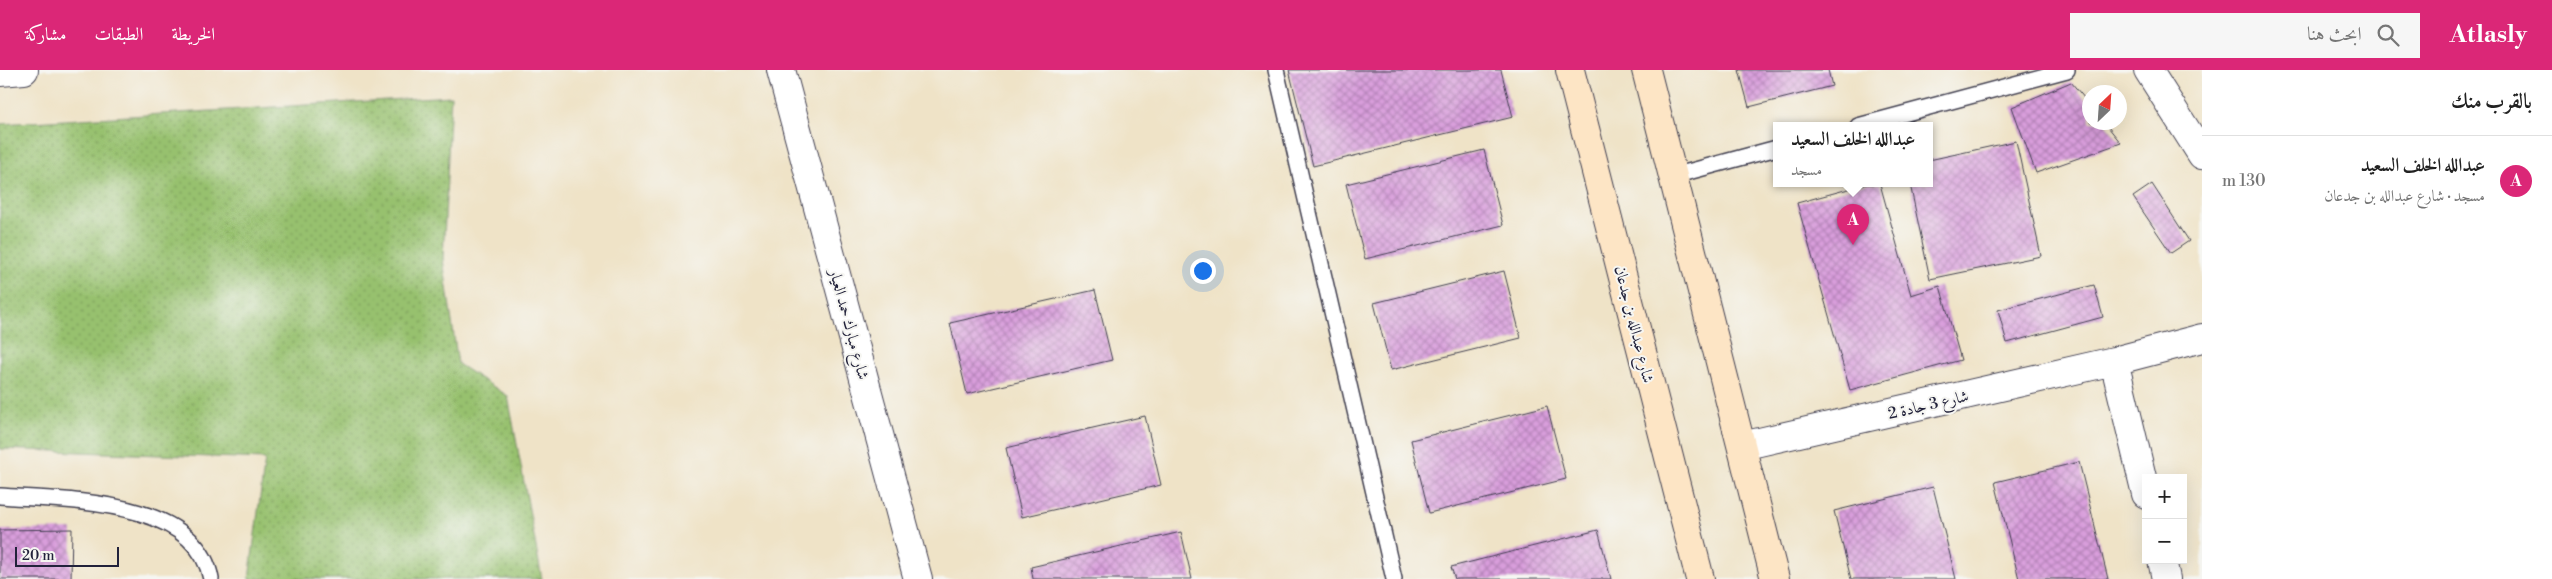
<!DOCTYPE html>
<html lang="ar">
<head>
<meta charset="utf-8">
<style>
  :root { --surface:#fff; --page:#f6f6f6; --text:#222; --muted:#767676; --line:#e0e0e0; --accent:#db2777 }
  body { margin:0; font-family:"Libre Bodoni",Amiri,serif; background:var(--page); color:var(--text); direction:rtl }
  .controls { position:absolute; right:15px; bottom:15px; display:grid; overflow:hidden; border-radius:0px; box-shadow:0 5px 20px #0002 }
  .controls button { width:45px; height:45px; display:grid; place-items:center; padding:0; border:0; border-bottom:1px solid var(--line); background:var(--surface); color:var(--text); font:25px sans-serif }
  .compass { position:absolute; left:2082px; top:15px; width:45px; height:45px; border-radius:50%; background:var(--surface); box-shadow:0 5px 20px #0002; rotate:25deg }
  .scale { position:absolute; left:15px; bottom:12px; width:104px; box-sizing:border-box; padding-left:5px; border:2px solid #22223b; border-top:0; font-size:14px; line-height:18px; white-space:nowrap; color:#22223b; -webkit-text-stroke:4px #f6f6f2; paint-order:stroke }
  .you { position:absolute; left:1202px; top:200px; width:18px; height:18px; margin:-12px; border:4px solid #fff; border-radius:50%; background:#1a73e8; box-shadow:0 0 0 8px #1a73e833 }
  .badge { display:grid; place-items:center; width:32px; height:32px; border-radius:50%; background:var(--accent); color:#fff; font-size:16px; font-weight:700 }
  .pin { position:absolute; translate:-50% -41px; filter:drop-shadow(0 1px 2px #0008) }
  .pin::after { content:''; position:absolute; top:26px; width:18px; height:15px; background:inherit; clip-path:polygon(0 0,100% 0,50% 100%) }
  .popup { position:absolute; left:1773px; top:52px; width:160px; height:65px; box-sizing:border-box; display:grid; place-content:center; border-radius:0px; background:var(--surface); filter:drop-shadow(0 1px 4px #0005); font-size:16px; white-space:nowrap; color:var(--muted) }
  .popup b { font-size:19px; color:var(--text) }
  .popup::after { content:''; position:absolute; left:50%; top:100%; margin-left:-10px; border:10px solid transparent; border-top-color:var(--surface) }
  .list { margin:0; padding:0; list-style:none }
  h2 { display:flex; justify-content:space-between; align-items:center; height:65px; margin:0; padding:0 20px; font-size:21px }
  h2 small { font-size:16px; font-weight:400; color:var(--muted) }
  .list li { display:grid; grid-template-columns:32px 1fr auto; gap:15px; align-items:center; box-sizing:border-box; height:90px; padding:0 20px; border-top:1px solid var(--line) }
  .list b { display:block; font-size:19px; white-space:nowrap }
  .list p { margin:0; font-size:16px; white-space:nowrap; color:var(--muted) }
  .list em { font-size:16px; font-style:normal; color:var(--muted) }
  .icon { flex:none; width:28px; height:28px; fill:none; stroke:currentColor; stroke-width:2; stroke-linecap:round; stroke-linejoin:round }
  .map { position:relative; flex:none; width:2202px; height:509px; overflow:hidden; direction:ltr }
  header { display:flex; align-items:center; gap:30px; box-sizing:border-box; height:70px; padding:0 25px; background:var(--accent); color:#fff }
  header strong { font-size:24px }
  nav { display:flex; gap:28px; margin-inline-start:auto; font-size:18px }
  .search { width:350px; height:45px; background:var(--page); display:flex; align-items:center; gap:12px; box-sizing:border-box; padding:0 18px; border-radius:0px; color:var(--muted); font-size:19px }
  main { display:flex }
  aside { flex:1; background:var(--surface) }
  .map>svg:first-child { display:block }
</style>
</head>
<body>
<header>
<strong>Atlasly</strong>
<div class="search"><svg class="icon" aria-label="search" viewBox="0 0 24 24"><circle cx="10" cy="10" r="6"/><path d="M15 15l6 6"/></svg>ابحث هنا</div>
<nav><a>الخريطة</a><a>الطبقات</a><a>مشاركة</a></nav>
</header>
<main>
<aside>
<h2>بالقرب منك<small></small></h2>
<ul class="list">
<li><span class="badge">A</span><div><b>عبدالله الخلف السعيد</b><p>مسجد · شارع عبدالله بن جدعان</p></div><em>130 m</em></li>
</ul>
</aside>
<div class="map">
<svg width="2202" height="509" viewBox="0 0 2202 509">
  <defs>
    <pattern id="green-dots" width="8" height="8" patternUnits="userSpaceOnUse" patternTransform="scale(1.25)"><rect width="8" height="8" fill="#97c16e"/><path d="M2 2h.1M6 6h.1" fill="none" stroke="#7b9c5c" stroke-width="1.8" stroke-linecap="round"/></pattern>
    <pattern id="building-cross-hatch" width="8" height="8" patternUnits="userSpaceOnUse" patternTransform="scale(1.25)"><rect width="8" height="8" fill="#d99edc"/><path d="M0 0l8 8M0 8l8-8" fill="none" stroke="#b080b4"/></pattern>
  </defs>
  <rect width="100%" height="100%" fill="#f6f6f2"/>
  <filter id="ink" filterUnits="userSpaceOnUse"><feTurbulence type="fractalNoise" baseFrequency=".02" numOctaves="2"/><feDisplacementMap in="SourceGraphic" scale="10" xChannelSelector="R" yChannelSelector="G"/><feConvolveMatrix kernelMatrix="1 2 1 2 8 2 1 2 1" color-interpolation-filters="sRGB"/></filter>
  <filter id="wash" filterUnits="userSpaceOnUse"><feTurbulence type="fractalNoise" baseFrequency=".0096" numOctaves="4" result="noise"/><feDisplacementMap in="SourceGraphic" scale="20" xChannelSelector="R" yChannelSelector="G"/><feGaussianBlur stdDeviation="1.12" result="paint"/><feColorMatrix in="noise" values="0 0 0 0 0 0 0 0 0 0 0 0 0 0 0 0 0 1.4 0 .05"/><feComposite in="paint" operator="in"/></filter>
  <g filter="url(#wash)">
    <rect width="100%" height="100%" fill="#efe3c7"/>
    <path fill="url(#green-dots)" stroke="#5c7254" d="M 451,26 L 443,189 L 458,294 L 508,326 L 542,509 L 249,509 L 265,389 L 0,379 L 0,54 Z"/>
    <g id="blocks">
      <path fill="url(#building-cross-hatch)" d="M 1289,0 L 1501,0 L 1513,47 L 1313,96 Z
        M 1739,0 L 1828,0 L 1832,16 L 1749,37 Z
        M 2071,12 L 2090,35 L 2090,52 L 2104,52 L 2121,73 L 2036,103 L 2012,37 Z
        M 2016,71 L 2041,186 L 1930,209 L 1910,114 L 1929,114 L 1929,90 Z
        M 1484,80 L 1503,155 L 1365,189 L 1346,114 Z
        M 1867,114 L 1880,114 L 1911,225 L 1940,216 L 1961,290 L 1850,320 L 1797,133 Z
        M 2152,114 L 2189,171 L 2171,183 L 2133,127 Z
        M 1504,201 L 1521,268 L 1391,300 L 1374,233 Z
        M 2094,215 L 2103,247 L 2007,273 L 1998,240 Z
        M 1095,220 L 1112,290 L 967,324 L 950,253 Z
        M 1547,336 L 1566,409 L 1429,443 L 1411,370 Z
        M 1145,346 L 1161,415 L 1022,447 L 1006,378 Z
        M 2079,392 L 2108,509 L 2019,509 L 1995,412 Z
        M 1933,417 L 1956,509 L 1851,509 L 1834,441 Z
        M 72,459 L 71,509 L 0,509 L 0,460 Z
        M 1598,460 L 1611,509 L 1455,509 L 1451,497 Z
        M 1181,462 L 1192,509 L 1033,509 L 1031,497 Z"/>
    </g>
  </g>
  <g filter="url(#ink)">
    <use href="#blocks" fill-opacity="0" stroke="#413f50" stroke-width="1"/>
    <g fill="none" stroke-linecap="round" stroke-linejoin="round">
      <g stroke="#413f50" stroke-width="18">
        <path id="lane" d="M 1276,0 L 1394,509
          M 1858,56 L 2067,0
          M 1673,106 L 1777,78
          M 0,426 C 63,431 196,427 211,509"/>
      </g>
      <g stroke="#413f50" stroke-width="30">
        <path id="street" d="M 781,0 L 918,509
          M 2148,0 L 2202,85
          M 0,2 L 24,0
          M 2114,291 L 2146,424
          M 1742,376 L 2114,291 L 2202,268
          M 2162,490 L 2166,509"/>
      </g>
      <g stroke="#413f50" stroke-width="30">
        <path id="secondary" d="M 1570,0 L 1700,509
          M 1646,0 L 1775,509"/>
      </g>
      <use href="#lane" stroke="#fff" stroke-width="15"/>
      <use href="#street" stroke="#fff" stroke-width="28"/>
      <use href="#secondary" stroke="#fde5c5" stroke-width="28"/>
    </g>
  </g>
  <g text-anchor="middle" stroke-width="4" stroke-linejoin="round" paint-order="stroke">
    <g font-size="16" fill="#22223b" stroke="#f6f6f2">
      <text transform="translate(850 254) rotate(75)" y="6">شارع مبارك حمد العيار</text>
      <text transform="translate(1635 254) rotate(76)" y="6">شارع عبدالله بن جدعان</text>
      <text transform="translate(1928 334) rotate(-13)" y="6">شارع 3 جادة 2</text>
    </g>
  </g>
</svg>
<div class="controls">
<button>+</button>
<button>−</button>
</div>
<svg class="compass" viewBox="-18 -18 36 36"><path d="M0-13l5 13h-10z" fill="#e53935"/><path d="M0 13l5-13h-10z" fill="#767676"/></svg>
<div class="scale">20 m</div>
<div class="you"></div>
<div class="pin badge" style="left:1853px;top:175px">A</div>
<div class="popup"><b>عبدالله الخلف السعيد</b>مسجد</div>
</div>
</main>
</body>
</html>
